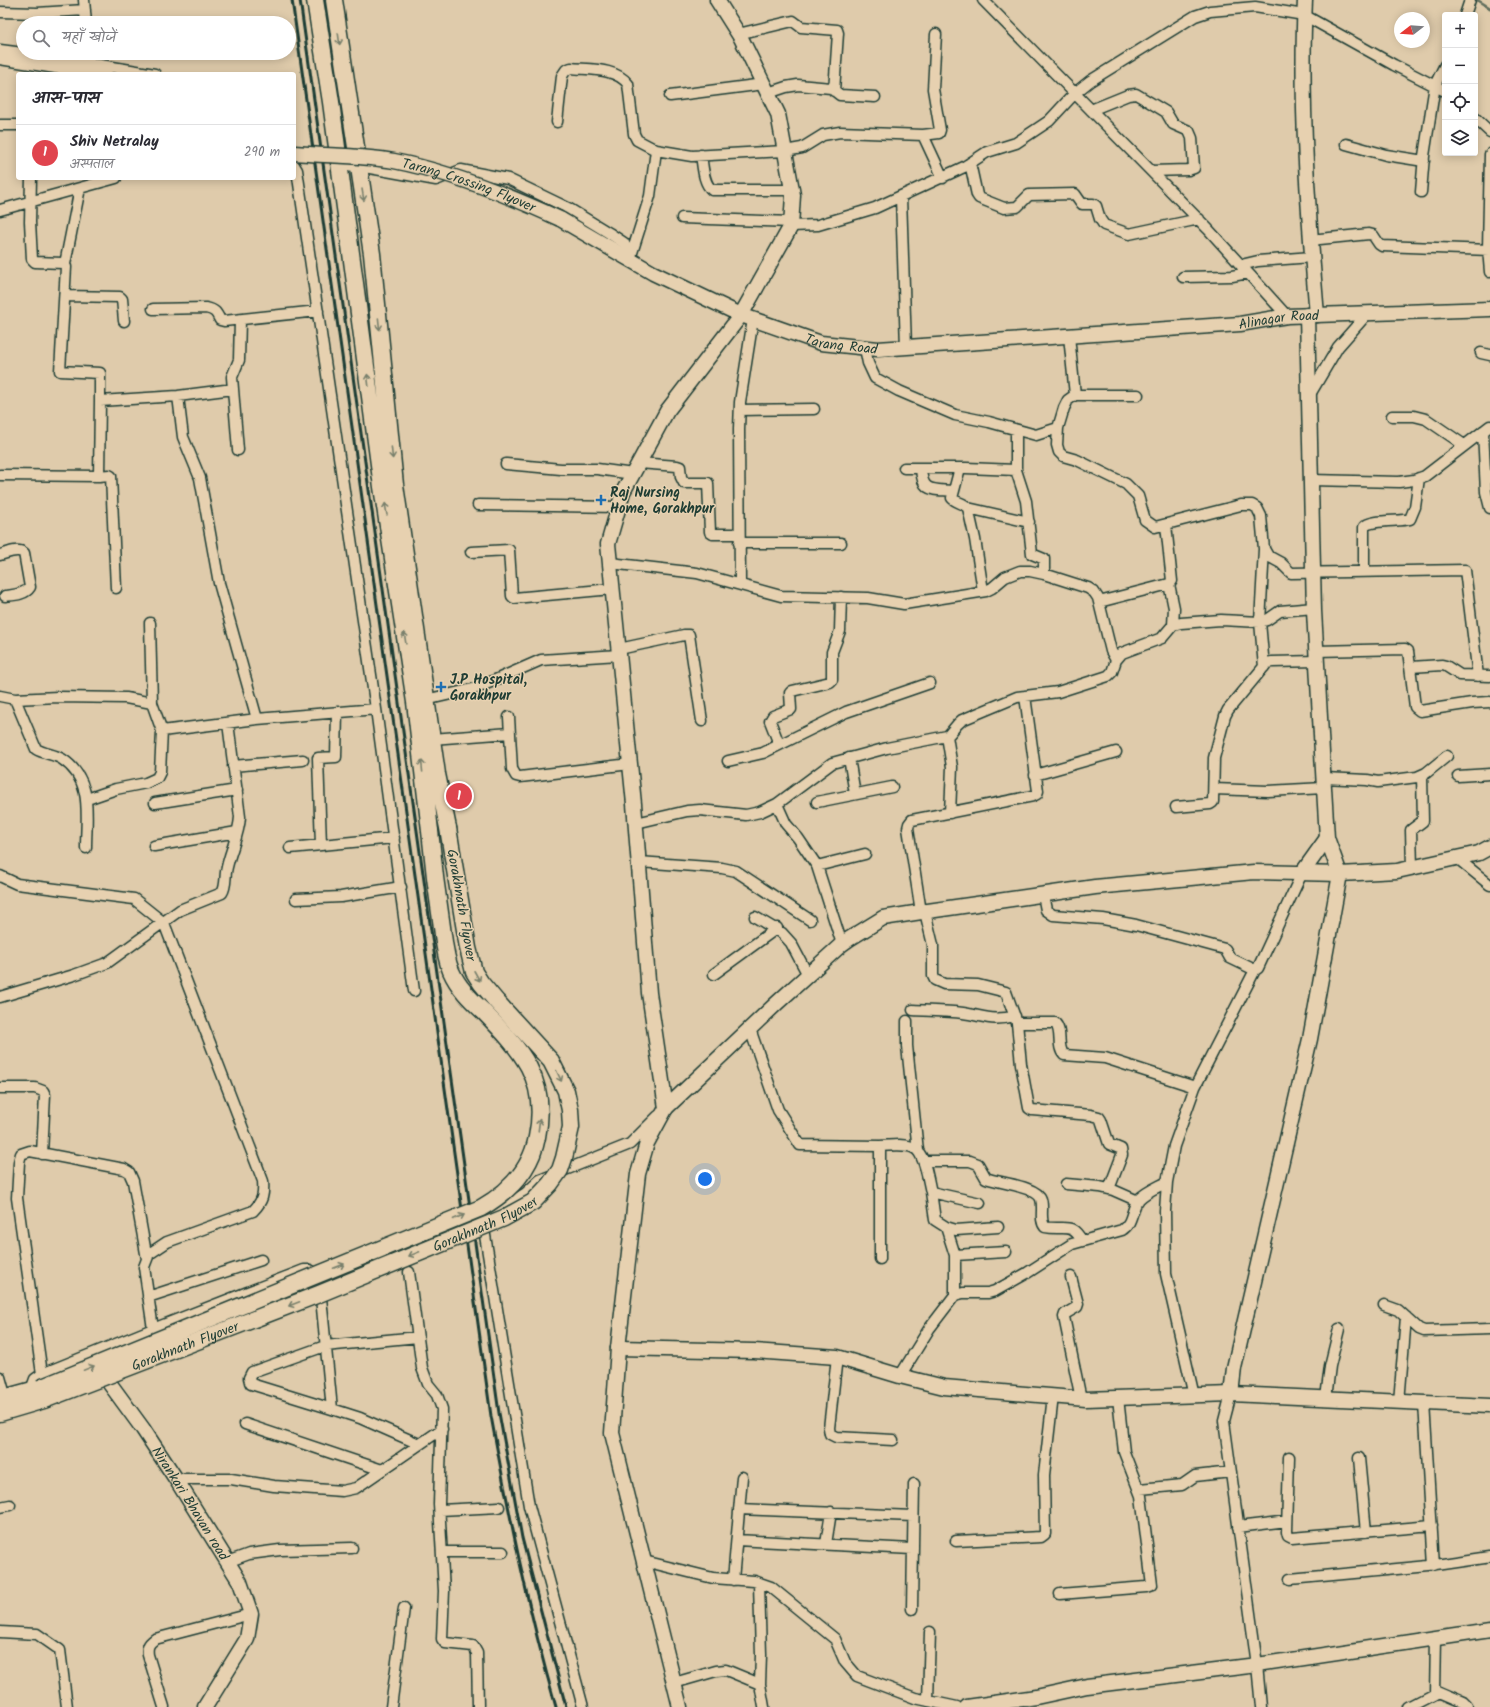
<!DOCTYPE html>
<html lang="hi">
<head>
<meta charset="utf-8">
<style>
  :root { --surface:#fff; --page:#f7f7f7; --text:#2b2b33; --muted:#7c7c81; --line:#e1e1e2; --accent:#b45309 }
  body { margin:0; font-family:Kalam,"Playpen Sans Deva",sans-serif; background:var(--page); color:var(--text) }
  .controls { position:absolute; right:12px; top:12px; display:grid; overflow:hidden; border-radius:4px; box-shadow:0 2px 10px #0003 }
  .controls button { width:36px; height:36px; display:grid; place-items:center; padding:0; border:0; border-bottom:1px solid var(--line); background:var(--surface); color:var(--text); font:20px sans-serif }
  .compass { position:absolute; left:1394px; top:12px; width:36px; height:36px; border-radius:50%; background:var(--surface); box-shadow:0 2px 10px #0003; rotate:253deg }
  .you { position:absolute; left:705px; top:1179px; width:14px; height:14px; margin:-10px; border:3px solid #fff; border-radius:50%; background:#1a73e8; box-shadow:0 0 0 6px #1a73e833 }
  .badge { display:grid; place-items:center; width:26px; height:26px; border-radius:50%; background:var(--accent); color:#fff; font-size:13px; font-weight:700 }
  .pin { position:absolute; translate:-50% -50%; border:2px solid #fff; box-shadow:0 1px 4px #0006 }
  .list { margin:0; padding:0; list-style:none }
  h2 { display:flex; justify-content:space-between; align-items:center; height:52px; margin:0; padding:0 16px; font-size:17px }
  h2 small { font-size:13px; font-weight:400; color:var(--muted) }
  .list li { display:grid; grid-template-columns:26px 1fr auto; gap:12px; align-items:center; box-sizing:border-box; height:56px; padding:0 16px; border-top:1px solid var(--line) }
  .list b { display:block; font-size:15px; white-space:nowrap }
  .list p { margin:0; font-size:13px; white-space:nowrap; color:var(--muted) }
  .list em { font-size:13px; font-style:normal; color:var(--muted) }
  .icon { flex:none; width:22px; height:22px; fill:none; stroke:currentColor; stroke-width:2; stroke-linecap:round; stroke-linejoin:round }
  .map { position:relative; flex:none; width:1490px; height:1707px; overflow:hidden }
  .search { position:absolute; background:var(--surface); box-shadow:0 2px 10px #0003; left:16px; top:16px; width:280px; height:44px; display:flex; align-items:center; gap:10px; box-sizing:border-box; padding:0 14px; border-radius:22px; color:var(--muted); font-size:15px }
  .panel { position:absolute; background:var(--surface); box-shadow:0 2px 10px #0003; left:16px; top:72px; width:280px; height:108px; border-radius:4px }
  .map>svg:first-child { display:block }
</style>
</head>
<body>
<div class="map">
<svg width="1490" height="1707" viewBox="0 0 1490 1707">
  <rect width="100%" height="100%" fill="#dfcbab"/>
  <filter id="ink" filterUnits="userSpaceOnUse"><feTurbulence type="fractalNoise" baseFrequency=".025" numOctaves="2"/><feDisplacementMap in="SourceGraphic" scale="8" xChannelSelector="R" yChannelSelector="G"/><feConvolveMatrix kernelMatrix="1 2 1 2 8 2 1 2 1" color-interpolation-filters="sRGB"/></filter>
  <g filter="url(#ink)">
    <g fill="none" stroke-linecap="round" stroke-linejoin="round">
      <path stroke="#616e5d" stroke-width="3" d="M 1477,0 L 1490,8"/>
      <g stroke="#1f3d34" stroke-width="13">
        <path id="street" d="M 84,0 L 86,23
          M 983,0 L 1208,229 L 1287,316
          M 0,12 L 37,13 L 85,10
          M 1465,15 L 1470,0
          M 738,34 L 793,21 L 801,27 L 837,30 L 838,33 L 834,91
          M 0,50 L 23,53
          M 27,53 L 155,74
          M 768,93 L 786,87 L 798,85 L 831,88 L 840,95 L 875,97
          M 670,96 L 764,84
          M 1091,110 L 1128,95 L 1136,94 L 1166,112 L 1173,124 L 1189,131 L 1192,138 L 1194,168 L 1188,170 L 1151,171
          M 1475,118 L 1490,132
          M 557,122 L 562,76 L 566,70 L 571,68 C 591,70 616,68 628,84 L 634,134 L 637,140 L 656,150 L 692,156 L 785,151 L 802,148 L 823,135 L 840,132 L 923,135 L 939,133 L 940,130 L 933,89 L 936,34
          M 0,125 L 18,125
          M 923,135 L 943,178
          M 1346,144 L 1386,155 L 1424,161
          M 1490,154 L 1488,249 L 1490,272
          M 701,155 C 703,166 703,183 712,190 L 792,190
          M 970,163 L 977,195 L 979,198 L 1004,208 L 1017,207 L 1029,195 L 1075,194 L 1082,204 L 1093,204 L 1096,206 L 1100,219 L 1104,225 L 1129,234 L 1199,219
          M 294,165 L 297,170 L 376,709 L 414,991
          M 340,165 L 359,166 L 436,180 L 461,170 L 508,179 L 568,208 L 609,233 L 624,243 L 630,259
          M 31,178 L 30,222 L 32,259 L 35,262 L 63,263 L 66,267 L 60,371 L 100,373 L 100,401
          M 1421,192 L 1424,156 L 1435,85 L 1445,65
          M 901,197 L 906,347
          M 0,210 L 116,178
          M 682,218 L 791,222
          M 791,226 L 818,225 L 875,208 L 964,167 L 987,152 L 1016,143 L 1049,121 L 1075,93 L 1090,81 L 1195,16 L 1210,11 L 1255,7 L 1304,15 L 1394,65 L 1445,91
          M 1310,240 L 1369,234 L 1373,235 L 1379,244 L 1382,246 L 1490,250
          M 630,259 L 650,196 L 656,150
          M 65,264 L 80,188
          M 1241,265 L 1258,261 L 1312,257
          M 1183,277 L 1232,276 L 1248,273
          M 65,296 L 120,297 L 122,299 L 124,321
          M 153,309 L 206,308 C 215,310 216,312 220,320 L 224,321 L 318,311
          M 1069,336 L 1075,395 L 1068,400 L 1064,408 L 1058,428 L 1057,445 L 1059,452 L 1063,456 L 1077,460 L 1126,484 L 1138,496 L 1145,520 L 1155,527 L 1241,505 L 1252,505 L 1257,508 L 1261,516 L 1264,549 L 1260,622 L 1264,667
          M 865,348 L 868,363 L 875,378 L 899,391 L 955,415 L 989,422 L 1036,435 L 1058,428
          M 1481,353 L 1490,355
          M 1075,395 L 1138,395
          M 178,396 L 183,437 L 200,478 L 219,583 L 257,719 L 376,709
          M 1309,396 L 1338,347 L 1368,313
          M 740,410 L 814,409
          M 1392,416 L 1414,416 L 1426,419 L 1464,445
          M 1016,430 L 1016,470 L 1026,501 L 1032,554 L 1044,559 L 1044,574
          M 1483,431 L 1486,492 L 1490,508
          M 238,450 L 232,377 L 239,360 L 240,320
          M 639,463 L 677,466 L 680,467 L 681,477 L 684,483 L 708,483 L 710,532 L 713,534 L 739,534
          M 506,464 L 561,469 L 597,469 L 633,474
          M 904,468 L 966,468 L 1016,470
          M 921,468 C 922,493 932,489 953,491
          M 960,468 L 952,498 C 956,503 963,502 968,508 L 975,539 L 983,591
          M 0,475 L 99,476 L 109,475 L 111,476 L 116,588
          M 99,476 L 100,401 L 178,396 L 233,389
          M 1310,480 L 1399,482 L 1414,480 L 1425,476 L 1490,426
          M 478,505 L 619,507
          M 968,508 L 1029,522
          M 739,543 L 841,543
          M 1264,549 L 1268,556 L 1281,563 L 1291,573 L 1465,570 L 1478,676
          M 471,552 L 509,550 L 512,596 L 514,598 L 612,589
          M 0,555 C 8,553 17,548 24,553 L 30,587 C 25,595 13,595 5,596
          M 610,563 L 697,573 L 781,596 L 868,598 L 904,604 L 986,591 L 992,588 L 1005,577 L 1020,571 L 1030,571 L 1044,574 L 1088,588 L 1094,592 L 1098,598 L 1111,651 L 1116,660
          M 1364,572 L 1364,527 C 1370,519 1400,522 1410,519 L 1415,507 L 1419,478
          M 740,584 L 739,429 L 740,402 L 753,319
          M 1169,584 L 1174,608 L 1173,625
          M 1099,602 L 1169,584 L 1172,581 L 1166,525
          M 619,649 L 684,635 L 689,635 L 702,721
          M 1316,651 L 1405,649 L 1408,651 L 1415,707 L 1420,711 L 1472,703 L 1490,702
          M 1411,667 L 1442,665 L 1446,666 L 1460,675 L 1490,676
          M 0,696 L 15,699 L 58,697 L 126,698 L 152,703
          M 15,699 L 36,749 C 44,754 54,754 62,759 C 94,780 86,816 86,848
          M 421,701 L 477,688 L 541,660 L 619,655
          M 509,717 L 512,769 L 516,776 L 520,777 L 630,764
          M 162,731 L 257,719
          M 947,736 L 952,767 L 950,813
          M 432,739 L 510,733
          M 779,744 L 770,721 L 773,716 L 791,709 L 790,693 L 792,691 L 830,682 L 832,680 L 832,652 L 840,631 L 841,597
          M 849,758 L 855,794
          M 728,761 L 763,753 L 846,712 L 930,683
          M 233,766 L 303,760
          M 1035,775 L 1116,752
          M 1458,776 L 1490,774
          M 1324,778 L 1367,780 L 1378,782 L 1417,777 L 1426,773 L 1447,756
          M 1214,789 L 1268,791 L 1324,788
          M 87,799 L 116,789 L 146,783 L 157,778 L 160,772 L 162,731 L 152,703 L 150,623
          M 817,802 L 892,787
          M 155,803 L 237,790
          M 777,804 L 786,824 L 798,838 L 817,866 L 842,944
          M 1176,807 L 1210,804 L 1213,802 L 1214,758 L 1225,716 L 1228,710 L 1267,663 L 1272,662 L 1317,661
          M 636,823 L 687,811 L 700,810 L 746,815 L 760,812 L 777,804 L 832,763 L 887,748 L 947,736 C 952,733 954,726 962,720 L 1017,697 L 1058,692 L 1108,676 L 1112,672 L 1116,660 L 1122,653 L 1162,638 L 1173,625 L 1181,623 L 1221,620 L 1260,622 L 1267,620 L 1280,611 L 1314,608
          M 321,845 L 318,758 L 336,757 L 337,712
          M 154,846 L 237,832
          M 290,848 L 394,838
          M 1457,858 L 1490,885
          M 639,862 L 722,868 L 736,871 L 810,920
          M 817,866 L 865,854
          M 1412,868 L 1411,830 L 1423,821 L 1422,776
          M 0,876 L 17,884 L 134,899 L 164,923 L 263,1181 C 264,1194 263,1201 253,1211 L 167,1242 L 149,1254 L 144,1267 L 153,1329 L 42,1374
          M 1043,895 L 1046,910 L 1053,915 L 1103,919 L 1136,925 L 1221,948 L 1225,949 L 1230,958 L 1255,970
          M 296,899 L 341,897 L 401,887
          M 921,912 L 908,828 L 909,824 L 912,820 L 1033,796 L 1037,794 L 1038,791 L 1025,696
          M 925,912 L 933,945 L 933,976 L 935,980 L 944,984 L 978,985 L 1006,992 L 1017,1023 L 1021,1064 L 1029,1108 L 1032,1110 L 1091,1115 L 1099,1117 L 1101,1120 L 1109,1144 L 1121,1149 L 1122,1155 L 1109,1189
          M 755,917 L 782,933 L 791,943 L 808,975
          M 714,974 L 777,928
          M 0,997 L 74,975 L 107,963 L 180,910 L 222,893 C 226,887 225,879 226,872 C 229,853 239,836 240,817 L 228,723
          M 913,1010 C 930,1011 947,1011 963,1013 C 984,1016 993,1022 1015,1016
          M 907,1021 L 907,1046 L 918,1151
          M 1017,1023 L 1055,1023 C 1063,1031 1056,1047 1064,1055 L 1105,1058 L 1195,1087
          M 750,1029 L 778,1110 L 800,1145 L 880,1146 L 880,1259
          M 0,1088 L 35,1088 L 43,1091 L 45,1095 L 42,1154
          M 880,1146 C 890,1146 905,1143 914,1148 C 925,1153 928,1181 931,1192 L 980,1203
          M 923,1161 L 970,1161 L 978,1164 L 986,1178 C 998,1183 1037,1186 1041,1199 C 1044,1208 1039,1220 1045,1227 C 1064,1231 1071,1221 1082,1241
          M 1066,1184 L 1100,1187 L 1113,1190 L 1138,1201
          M 931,1192 L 935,1220 L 946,1227
          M 955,1255 L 1006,1252
          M 409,1272 L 422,1368 L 428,1384 L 437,1395 L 442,1409 L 439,1504 L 444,1591 L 442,1639 L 445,1643 L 473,1646 L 477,1653 L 478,1707
          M 1071,1277 L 1078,1304 L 1077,1307 L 1065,1314 L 1064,1317 L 1081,1399
          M 955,1295 L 955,1255 L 946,1227 L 956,1230 L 998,1227
          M 148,1297 L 261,1260
          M 1384,1305 L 1398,1310 L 1419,1329 L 1424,1331 L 1490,1329
          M 153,1329 L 304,1270 L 310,1270 L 314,1273 L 321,1298 L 332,1409 L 360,1418 L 419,1444
          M 837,1357 L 829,1428 L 830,1434 L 836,1437 L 893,1440
          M 900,1376 L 929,1329 L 955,1295 L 963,1293 L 988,1293 L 995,1291 L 1027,1273 L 1072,1244 L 1122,1230 C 1133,1223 1131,1210 1138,1200 C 1145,1192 1158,1187 1167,1182
          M 0,1377 L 7,1402
          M 31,1390 L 35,1379 L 42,1374 L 17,1198 L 19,1162 L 21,1154 L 30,1151 L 124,1169 L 129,1172 L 133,1181 L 147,1259
          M 1231,1394 L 1224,1421 L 1257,1665 L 1261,1707
          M 1194,1396 L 1166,1274 L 1165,1211 L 1167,1182 L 1174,1146 L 1195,1087 L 1255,970 L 1258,968 L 1302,873
          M 1326,1398 L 1330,1366 L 1339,1329
          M 1399,1402 L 1406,1317
          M 1424,1403 L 1434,1566
          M 332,1409 L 251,1384 L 250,1382 L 249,1378 L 252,1372 L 325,1346 L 418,1337
          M 245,1424 L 382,1470
          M 1289,1457 L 1287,1532 L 1288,1536 L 1292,1538 L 1432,1526
          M 1359,1458 L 1366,1532
          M 176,1479 L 231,1479 L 274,1486 L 342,1491 L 356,1488 L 442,1429
          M 1140,1489 L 1182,1485 L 1195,1476 L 1231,1472
          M 0,1507 L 10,1505
          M 739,1509 L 913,1516
          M 440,1510 L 499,1507
          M 1238,1527 L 1287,1521
          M 737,1540 L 912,1549
          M 956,1541 L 1041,1537 L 1045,1534 L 1044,1475 L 1053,1396
          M 826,1544 L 831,1512
          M 442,1552 L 503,1552
          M 644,1561 L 713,1578 L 754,1581 L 771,1587 L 835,1639 L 845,1662 L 857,1676 L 915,1698 L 957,1707
          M 227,1562 L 249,1554 L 280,1550 L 352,1548
          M 1290,1579 L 1429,1566 L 1490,1557
          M 733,1580 L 742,1477
          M 759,1583 L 761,1655 L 760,1684 L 764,1707
          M 1060,1594 L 1146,1587 L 1152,1585 L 1141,1496 L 1124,1452 L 1118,1398
          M 912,1609 L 914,1484
          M 0,1632 L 37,1634 L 60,1650 L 67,1707
          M 674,1683 L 716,1671 L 726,1670 L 760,1684
          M 1435,1691 L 1463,1703 L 1467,1707
          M 928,1701 L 930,1632
          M 164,1707 L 148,1655 C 147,1647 148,1644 155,1639 L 251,1614
          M 391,1707 L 404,1608
          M 583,1707 L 529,1506 L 483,1223 L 485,1218 L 526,1193 L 540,1180 L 630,1144 L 658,1116
          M 1409,1707 L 1434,1694 L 1435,1638"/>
      </g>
      <g stroke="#1f3d34" stroke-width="17">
        <g id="secondary">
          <path d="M 1305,0 C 1300,105 1308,210 1317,315"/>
          <path d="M 0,57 L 105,74"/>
          <path id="s1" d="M 560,219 L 653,273 L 741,315 L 821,343 L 878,349 L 1240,324 L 1287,316 L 1490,309"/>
          <path d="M 1302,873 L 1327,838"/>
          <path d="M 666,1108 L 777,1003 L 842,944 L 849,939 L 883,918 L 921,912 L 1095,887 L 1254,872 L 1340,874 L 1397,871 L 1479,853 L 1490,847"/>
          <path d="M 618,1348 L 754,1351 L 837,1357 L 900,1376 L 944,1387 L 1086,1399 L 1231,1394 L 1490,1406"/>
          <path id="s2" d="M 95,1378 L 102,1376 L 105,1377 L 143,1429 L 176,1479 L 240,1582 L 251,1614 L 247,1639 L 205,1707"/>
          <path d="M 1231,1394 L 1234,1368 L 1310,1039 L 1340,874 L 1327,838 L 1324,788 L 1314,611 L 1307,315"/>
          <path d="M 680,1707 L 612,1433 L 618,1348 L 638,1174 L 647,1143 L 666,1108 L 649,993 L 634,804 L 608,544 L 623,492 L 667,411 L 741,315 L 791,226 L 793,195 L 778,114 L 741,38 L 717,0"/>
          <path d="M 967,1707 L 1036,1697 L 1087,1686 L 1257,1665 L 1490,1630"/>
        </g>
      </g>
      <g stroke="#1f3d34" stroke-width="19">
        <path id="primary" d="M 315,0 L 331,102 L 382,487 L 415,702 L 430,831
          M 334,0 L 372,254 L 395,485 L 437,774 L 448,828
          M 0,1399 L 40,1388
          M 0,1413 L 44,1400"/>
      </g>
      <use href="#street" stroke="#e7d1b0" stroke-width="10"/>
      <use href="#secondary" stroke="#e7d1b0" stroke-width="14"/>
      <use href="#primary" stroke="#e7d1b0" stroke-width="16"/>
      <path stroke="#1f3d34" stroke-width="3" d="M 292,0 L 491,1416 C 509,1514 528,1611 556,1707
        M 300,0 L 499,1413 L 522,1538 L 566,1707"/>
      <g stroke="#1f3d34" stroke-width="17" stroke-linecap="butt">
        <g id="secondary-bridge">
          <path id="s3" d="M 294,153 C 327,156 361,155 394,161 C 451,172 508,195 560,219"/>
        </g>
      </g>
      <g stroke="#1f3d34" stroke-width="19" stroke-linecap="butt">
        <g id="primary-bridge">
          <path d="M 40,1388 L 481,1208 C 509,1192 531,1170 537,1137 C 549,1079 521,1050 483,1011 C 470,999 458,987 451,971 C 445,957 444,942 442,927 C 437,895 433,863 430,831"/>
          <path id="s4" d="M 44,1400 L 319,1294 L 504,1218 L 533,1202 L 550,1184 L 560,1170 L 564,1158 L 571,1127 L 570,1110 L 566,1091 L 551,1061 L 497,1002 L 481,983 L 474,972 L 468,948 L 448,828"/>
        </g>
      </g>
      <use href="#secondary-bridge" stroke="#e7d1b0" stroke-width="14"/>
      <use href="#primary-bridge" stroke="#e7d1b0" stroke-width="16"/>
    </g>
    <defs><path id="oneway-shaft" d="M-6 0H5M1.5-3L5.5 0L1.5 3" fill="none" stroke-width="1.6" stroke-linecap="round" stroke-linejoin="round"/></defs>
    <g stroke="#79806c">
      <use href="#oneway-shaft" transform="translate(339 39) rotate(82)"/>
      <use href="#oneway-shaft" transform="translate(363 195) rotate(81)"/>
      <use href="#oneway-shaft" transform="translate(379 324) rotate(84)"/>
      <use href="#oneway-shaft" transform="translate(368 380) rotate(-97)"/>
      <use href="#oneway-shaft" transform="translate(392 453) rotate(84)"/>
      <use href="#oneway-shaft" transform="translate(386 509) rotate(-99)"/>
      <use href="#oneway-shaft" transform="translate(405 638) rotate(-99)"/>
      <use href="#oneway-shaft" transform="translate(422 766) rotate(-96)"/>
      <use href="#oneway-shaft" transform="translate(477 976) rotate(61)"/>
      <use href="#oneway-shaft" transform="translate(559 1076) rotate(65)"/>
      <use href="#oneway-shaft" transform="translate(539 1125) rotate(-83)"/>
      <use href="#oneway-shaft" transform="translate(459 1217) rotate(-23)"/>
      <use href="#oneway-shaft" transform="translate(414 1254) rotate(158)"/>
      <use href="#oneway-shaft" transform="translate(339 1266) rotate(-22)"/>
      <use href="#oneway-shaft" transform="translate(294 1304) rotate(159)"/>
      <use href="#oneway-shaft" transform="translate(89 1368) rotate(-22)"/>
    </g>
  </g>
  <g fill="#1f6fb2" stroke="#e7d1b0" stroke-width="1.5">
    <path d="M599 494h4v4h4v4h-4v4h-4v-4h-4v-4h4z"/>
    <path d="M439 681h4v4h4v4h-4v4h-4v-4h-4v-4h4z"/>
  </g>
  <g text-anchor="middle" stroke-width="3" stroke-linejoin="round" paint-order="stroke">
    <g font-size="14" fill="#1f3d34" stroke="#e7d1b0">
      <text dy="5" stroke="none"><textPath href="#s3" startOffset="179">Tarang Crossing Flyover</textPath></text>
      <text dy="5" stroke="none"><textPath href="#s1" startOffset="749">Alinagar Road</textPath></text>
      <text dy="5" stroke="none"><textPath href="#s1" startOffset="310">Tarang Road</textPath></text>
      <text transform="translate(462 905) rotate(80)" y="5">Gorakhnath Flyover</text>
      <text dy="5" stroke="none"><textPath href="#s4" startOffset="475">Gorakhnath Flyover</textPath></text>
      <text dy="5" stroke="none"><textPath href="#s4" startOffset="151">Gorakhnath Flyover</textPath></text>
      <text dy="5" stroke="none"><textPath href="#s2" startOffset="163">Nirankari Bhavan road</textPath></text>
    </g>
    <g font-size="14" font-weight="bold" fill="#1f3d34" stroke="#e7d1b0" text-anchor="start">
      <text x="610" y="497">Raj Nursing<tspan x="610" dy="16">Home, Gorakhpur</tspan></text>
      <text x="450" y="684">J.P Hospital,<tspan x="450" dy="16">Gorakhpur</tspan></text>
    </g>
  </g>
</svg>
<div class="controls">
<button>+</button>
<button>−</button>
<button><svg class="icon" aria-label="locate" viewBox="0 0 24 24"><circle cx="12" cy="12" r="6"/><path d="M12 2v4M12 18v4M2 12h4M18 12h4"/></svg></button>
<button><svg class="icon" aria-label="layers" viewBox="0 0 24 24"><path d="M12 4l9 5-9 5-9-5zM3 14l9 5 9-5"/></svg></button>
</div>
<svg class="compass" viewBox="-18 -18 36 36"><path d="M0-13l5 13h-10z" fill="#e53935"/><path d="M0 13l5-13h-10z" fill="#7c7c81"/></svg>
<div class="you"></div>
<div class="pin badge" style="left:459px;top:796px;background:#e0444e">1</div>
<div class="search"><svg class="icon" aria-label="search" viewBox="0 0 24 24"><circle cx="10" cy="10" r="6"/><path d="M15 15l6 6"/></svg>यहाँ खोजें</div>
<section class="panel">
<h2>आस-पास<small></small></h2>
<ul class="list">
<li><span class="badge" style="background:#e0444e">1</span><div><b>Shiv Netralay</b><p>अस्पताल</p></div><em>290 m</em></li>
</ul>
</section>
</div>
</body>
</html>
